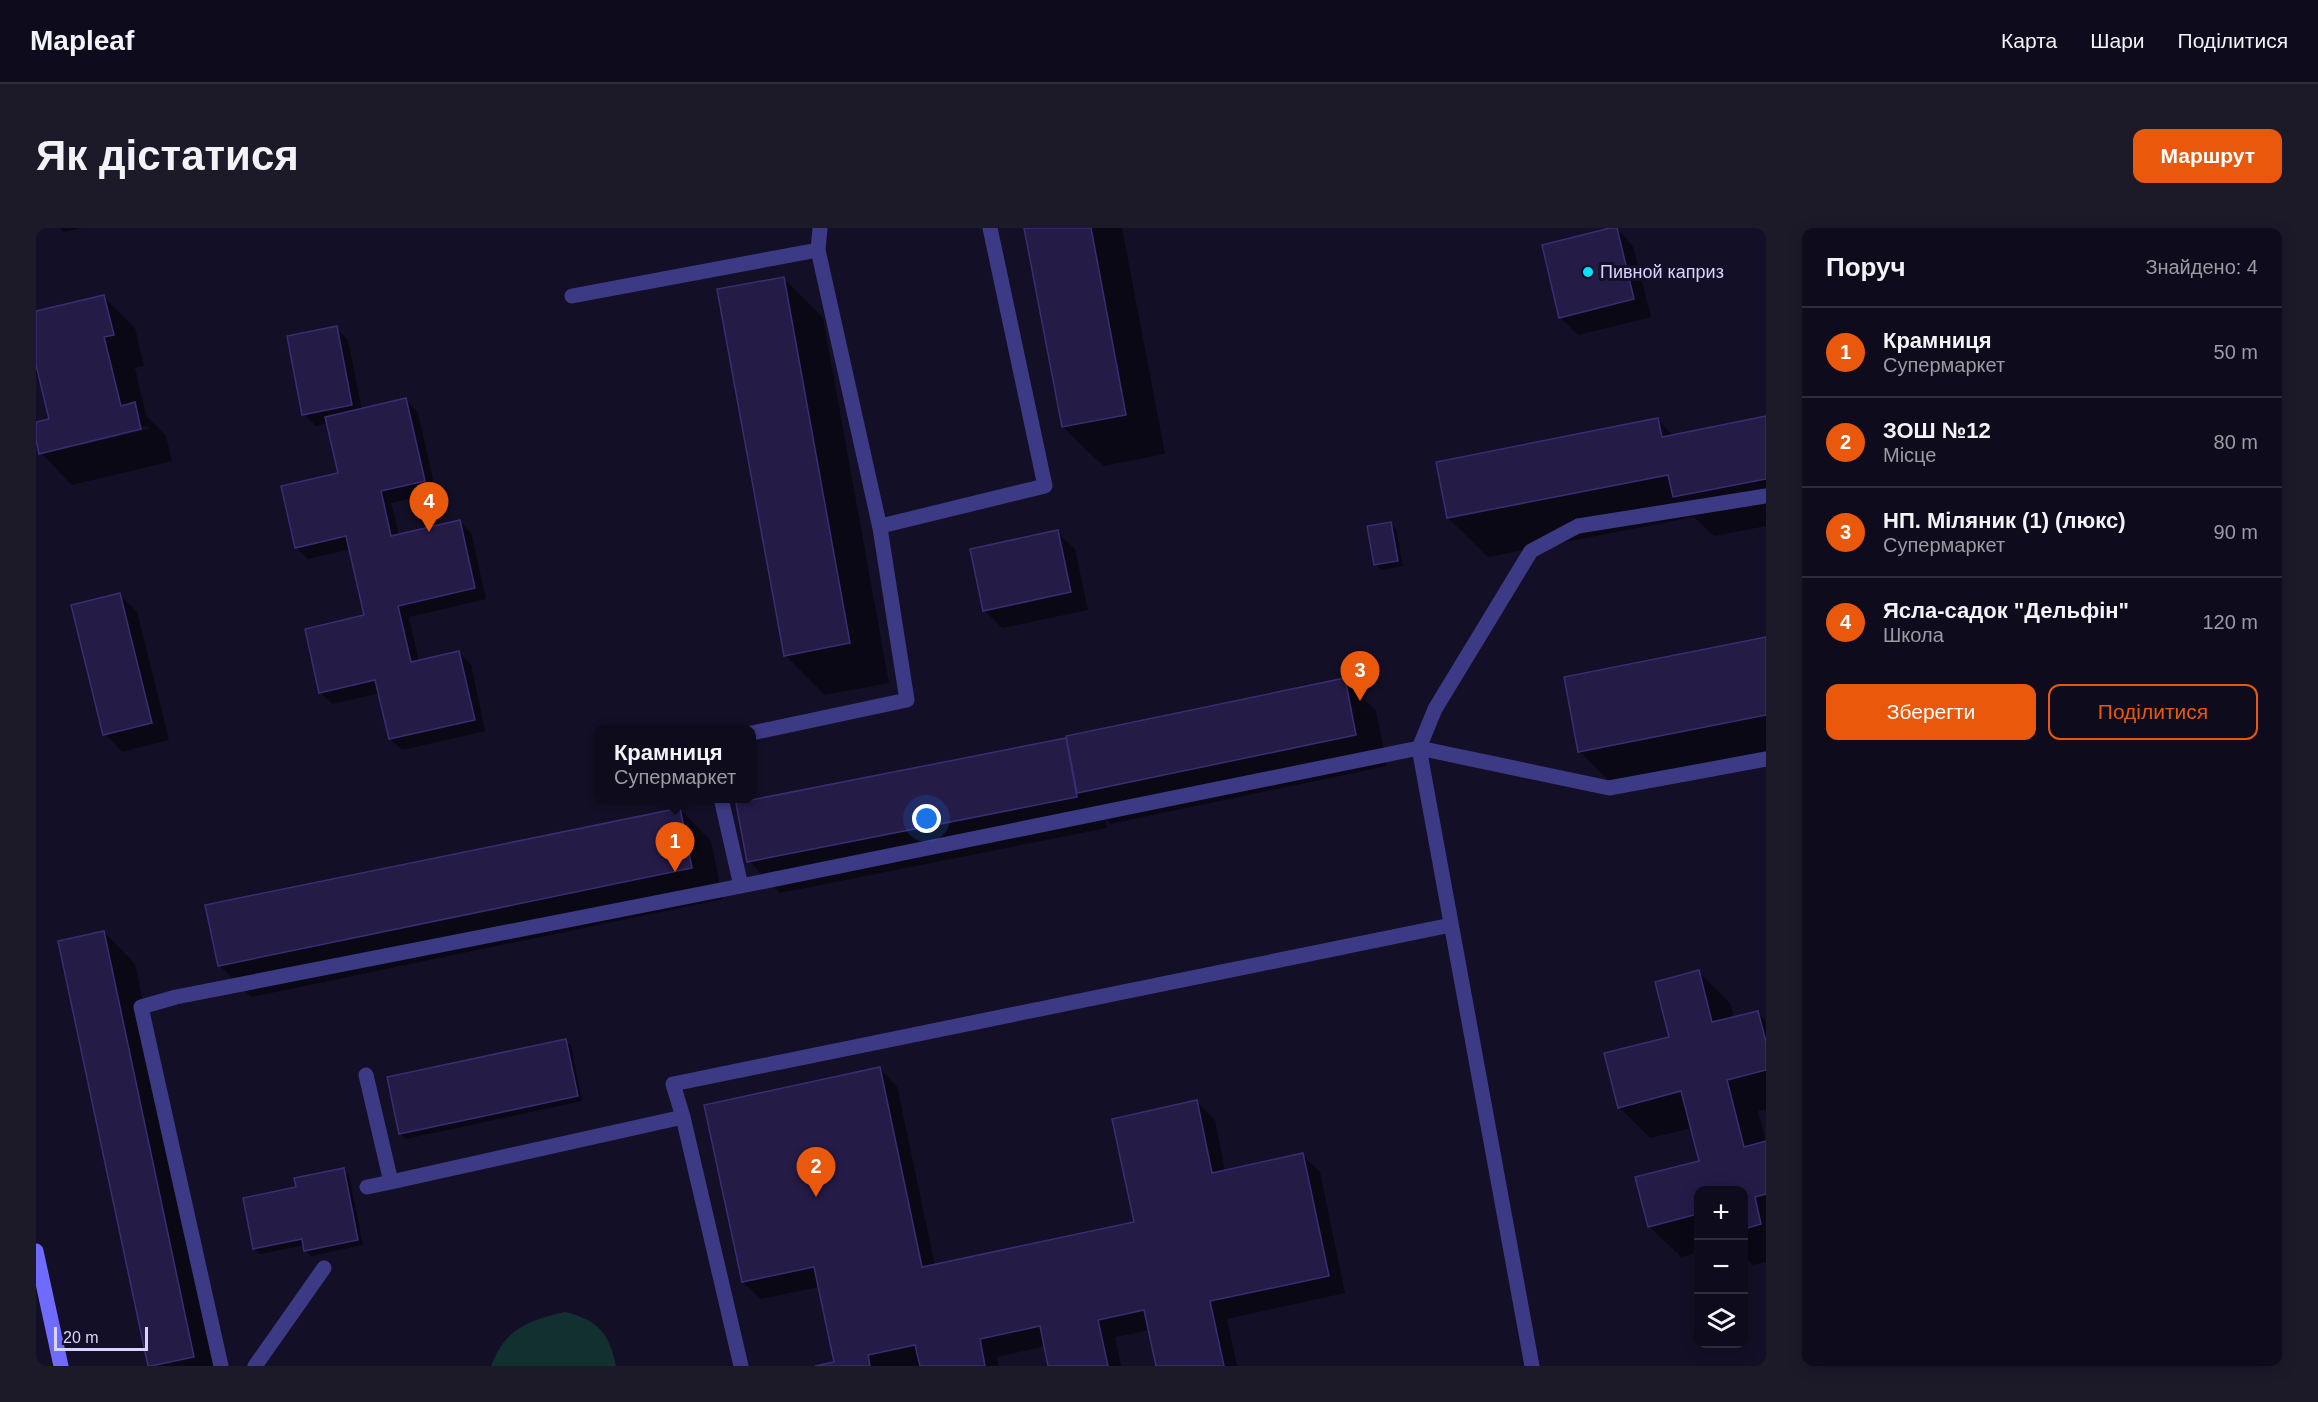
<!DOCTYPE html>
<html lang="uk">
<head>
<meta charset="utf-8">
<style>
  :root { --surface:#0e0b1c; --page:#1c1929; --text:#f1f3f6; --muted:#9b9ba3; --line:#2e2b3b; --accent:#ea580c }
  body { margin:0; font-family:Helvetica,sans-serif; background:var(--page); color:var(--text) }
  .controls { position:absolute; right:18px; bottom:18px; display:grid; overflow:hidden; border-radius:12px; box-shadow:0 3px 15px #0003 }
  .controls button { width:54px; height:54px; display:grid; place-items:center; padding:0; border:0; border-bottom:2px solid var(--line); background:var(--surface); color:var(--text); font:30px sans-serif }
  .scale { position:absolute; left:18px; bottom:15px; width:94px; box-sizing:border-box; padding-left:6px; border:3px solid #d9d4ff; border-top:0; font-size:16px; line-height:21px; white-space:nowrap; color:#d9d4ff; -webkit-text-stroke:4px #130f26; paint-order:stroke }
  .you { position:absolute; left:891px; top:591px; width:21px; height:21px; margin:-15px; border:4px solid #fff; border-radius:50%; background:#1a73e8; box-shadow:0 0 0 9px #1a73e833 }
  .badge { display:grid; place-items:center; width:39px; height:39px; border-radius:50%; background:var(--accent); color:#fff; font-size:20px; font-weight:700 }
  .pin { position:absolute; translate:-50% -50px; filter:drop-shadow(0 2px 3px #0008) }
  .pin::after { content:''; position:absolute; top:32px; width:21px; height:18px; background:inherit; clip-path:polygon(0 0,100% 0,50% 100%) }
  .popup { position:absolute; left:558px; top:497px; width:162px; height:78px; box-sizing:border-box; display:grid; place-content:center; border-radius:12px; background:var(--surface); filter:drop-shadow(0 2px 4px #0005); font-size:20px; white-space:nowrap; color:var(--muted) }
  .popup b { font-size:22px; color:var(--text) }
  .popup::after { content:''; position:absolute; left:50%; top:100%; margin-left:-12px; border:12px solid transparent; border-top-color:var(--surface) }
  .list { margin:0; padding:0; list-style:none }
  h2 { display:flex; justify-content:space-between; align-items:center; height:78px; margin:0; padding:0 24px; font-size:26px }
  h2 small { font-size:20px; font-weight:400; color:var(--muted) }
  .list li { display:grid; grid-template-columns:39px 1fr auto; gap:18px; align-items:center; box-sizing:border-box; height:90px; padding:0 24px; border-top:2px solid var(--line) }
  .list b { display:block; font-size:22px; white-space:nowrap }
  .list p { margin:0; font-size:20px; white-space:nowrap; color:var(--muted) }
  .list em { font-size:20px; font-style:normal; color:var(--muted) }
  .actions { display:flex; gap:12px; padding:18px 24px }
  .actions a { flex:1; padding:14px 0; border:2px solid var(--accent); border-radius:12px; text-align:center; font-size:21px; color:var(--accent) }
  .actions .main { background:var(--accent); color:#fff }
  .icon { flex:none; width:33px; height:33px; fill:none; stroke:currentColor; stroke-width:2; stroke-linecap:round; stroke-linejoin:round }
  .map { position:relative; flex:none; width:1730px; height:1138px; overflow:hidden; border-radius:12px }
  header { display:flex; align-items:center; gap:36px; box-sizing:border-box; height:84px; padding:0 30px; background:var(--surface); border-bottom:2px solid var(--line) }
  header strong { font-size:28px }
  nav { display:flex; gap:33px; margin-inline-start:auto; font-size:21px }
  .intro { display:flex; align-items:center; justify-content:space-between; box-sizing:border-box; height:144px; padding:0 36px }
  h1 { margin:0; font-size:42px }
  .button { padding:15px 27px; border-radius:12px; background:var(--accent); color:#fff; font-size:21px; font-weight:700 }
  main { display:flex; gap:36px; padding:0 36px }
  aside { flex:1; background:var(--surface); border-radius:12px; box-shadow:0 3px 15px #0003 }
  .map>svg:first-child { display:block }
</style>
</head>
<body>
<header>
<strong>Mapleaf</strong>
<nav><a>Карта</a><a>Шари</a><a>Поділитися</a></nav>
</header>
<div class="intro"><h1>Як дістатися</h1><a class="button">Маршрут</a></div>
<main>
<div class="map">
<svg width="1730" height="1138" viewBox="0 0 1730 1138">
  <rect width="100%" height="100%" fill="#130f26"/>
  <path fill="#12302f" d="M 529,1084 C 562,1092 573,1105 580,1138 L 455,1138 C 469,1101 492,1092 529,1084 Z"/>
  <path fill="#0007" fill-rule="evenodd" d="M 24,0 L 46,0 L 28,4 Z
    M 989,0 L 1086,0 L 1129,226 L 1067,238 L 1027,199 Z
    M 1580,0 L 1597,18 L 1615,89 L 1542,107 L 1524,89 Z
    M 747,50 L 787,90 L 853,455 L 789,467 L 749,427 Z
    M 68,69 L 99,100 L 108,138 L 99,140 L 110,187 L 130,208 L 136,233 L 36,257 L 5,225 L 0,206 L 0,195 L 15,192 L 5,151 L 0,146 L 0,85 ZM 112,198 L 113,201 L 42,218 L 42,215 Z
    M 300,100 L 312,112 L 326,182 L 370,172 L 382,184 L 400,265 L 355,275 L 363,307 L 424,293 L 435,305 L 450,371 L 373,389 L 383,434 L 423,425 L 435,436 L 449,503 L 366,522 L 354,511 L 344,465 L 296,476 L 284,464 L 330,388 L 315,321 L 272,331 L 260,319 L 304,246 L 292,195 L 280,198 L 268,186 Z
    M 1730,190 L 1730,298 L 1678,308 L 1658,289 L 1452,329 L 1412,290 L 1622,192 L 1637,208 Z
    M 1354,295 L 1360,301 L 1367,338 L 1345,342 L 1339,336 Z
    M 1021,304 L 1039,321 L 1052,382 L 966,400 L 949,383 L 936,322 Z
    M 83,366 L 101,384 L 133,512 L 86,524 L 69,506 Z
    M 1730,411 L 1730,524 L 1575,555 L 1543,523 Z
    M 1308,452 L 1340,483 L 1351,538 L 1074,596 L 1070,591 L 1071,600 L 744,665 L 713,633 L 701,576 L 1033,511 Z
    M 644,581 L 675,613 L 687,671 L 215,769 L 183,737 Z
    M 68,704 L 99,736 L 184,1138 L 114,1138 Z
    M 1663,744 L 1694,775 L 1698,790 L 1722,785 L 1730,793 L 1730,881 L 1722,883 L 1730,914 L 1730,1034 L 1717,1037 L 1708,1028 L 1708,962 L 1662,962 L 1662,1025 L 1645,1029 L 1613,998 L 1665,934 L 1656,900 L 1614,910 L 1583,879 L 1635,810 Z
    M 530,813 L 535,818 L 546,873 L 370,911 L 364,905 Z
    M 844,841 L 861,858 L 899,1038 L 1099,995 L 1161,874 L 1179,892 L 1189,943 L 1266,927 L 1284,944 L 1309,1065 L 1191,1091 L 1201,1138 L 1121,1138 L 1114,1102 L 1079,1109 L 1085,1138 L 1014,1138 L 1010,1118 L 961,1129 L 962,1138 L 786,1138 L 800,1135 L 783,1059 L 725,1071 L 707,1054 Z
    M 307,942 L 313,947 L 327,1017 L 275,1028 L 270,1023 L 269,1017 L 224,1026 L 218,1020 L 262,960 Z"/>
  <path fill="#241b47" stroke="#3b2d73" stroke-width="1.5" d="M 988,0 L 1055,0 L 1090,187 L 1026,199 Z
    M 1574,0 L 1581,0 L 1598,71 L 1523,90 L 1506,17 Z
    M 748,49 L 814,415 L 748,428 L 681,61 Z
    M 68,67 L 78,107 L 68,109 L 85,178 L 99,174 L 105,201 L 3,226 L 0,212 L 0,194 L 13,191 L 0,137 L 0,83 Z
    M 301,98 L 316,177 L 266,187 L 251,108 Z
    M 370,170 L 389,253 L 345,263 L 355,308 L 424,292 L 439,360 L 362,378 L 375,434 L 423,423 L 439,492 L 353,511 L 339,452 L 283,465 L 269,401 L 328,387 L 310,308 L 259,320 L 245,258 L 302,245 L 289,189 Z
    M 1730,188 L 1730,251 L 1637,269 L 1632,247 L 1411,290 L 1400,234 L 1622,190 L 1626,209 Z
    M 1355,294 L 1362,333 L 1338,337 L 1331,298 Z
    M 1022,302 L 1035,364 L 947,383 L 934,321 Z
    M 84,365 L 116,495 L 67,507 L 35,377 Z
    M 1730,409 L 1730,487 L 1542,524 L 1528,449 Z
    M 1309,450 L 1320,507 L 1041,565 L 1030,508 Z
    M 1030,510 L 1041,569 L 711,634 L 700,575 Z
    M 644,580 L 656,640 L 182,738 L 169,677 Z
    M 68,703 L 158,1129 L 115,1138 L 112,1138 L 22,713 Z
    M 1663,742 L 1676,794 L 1722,783 L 1730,814 L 1730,842 L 1691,852 L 1708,919 L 1730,913 L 1730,966 L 1719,969 L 1725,996 L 1708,1001 L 1708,962 L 1662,962 L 1662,986 L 1612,999 L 1599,949 L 1663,933 L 1645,863 L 1582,880 L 1568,825 L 1633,809 L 1619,754 Z
    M 530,811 L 542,868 L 363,906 L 351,849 Z
    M 844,839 L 886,1039 L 1098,994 L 1076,891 L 1161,872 L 1176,945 L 1267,925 L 1293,1048 L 1174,1073 L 1188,1138 L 1120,1138 L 1108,1082 L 1062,1092 L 1072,1138 L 1012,1138 L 1004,1098 L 944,1111 L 949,1138 L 884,1138 L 879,1117 L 832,1127 L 834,1138 L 779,1138 L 798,1134 L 778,1039 L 706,1054 L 668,877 Z
    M 308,940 L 322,1012 L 268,1023 L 266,1011 L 217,1021 L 207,970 L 260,959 L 258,950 Z"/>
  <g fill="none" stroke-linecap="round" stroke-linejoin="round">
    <path stroke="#3d3a85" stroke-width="15" d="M 782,22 L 784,0
      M 536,68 L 782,22 L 844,300
      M 716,505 L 871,472 L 844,300 L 845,298 L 1009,258 L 954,0
      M 685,570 L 705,658
      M 330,847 L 355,954 L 647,889
      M 331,959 L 355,954
      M 185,1138 L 105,779 L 140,769 L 705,658 L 1383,520 L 1573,560 L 1730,531
      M 219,1138 L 288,1040
      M 705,1138 L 647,889 L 637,856 L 1415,697
      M 1496,1138 L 1383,520 L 1399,481 L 1495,323 L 1542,298 L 1730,268"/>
    <path stroke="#6f6bff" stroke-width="15" d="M 0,1023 L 25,1138"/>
  </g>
  <circle fill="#00e5ff" stroke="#130f26" stroke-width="2" cx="1552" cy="44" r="6"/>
  <g text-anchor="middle" stroke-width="6" stroke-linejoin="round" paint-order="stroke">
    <g font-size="18" fill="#d9d4ff" stroke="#130f26" text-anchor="start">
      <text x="1564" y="50">Пивной каприз</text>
    </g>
  </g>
</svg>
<div class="controls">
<button>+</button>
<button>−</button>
<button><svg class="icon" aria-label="layers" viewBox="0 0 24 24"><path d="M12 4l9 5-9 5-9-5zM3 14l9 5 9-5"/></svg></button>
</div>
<div class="scale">20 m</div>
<div class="you"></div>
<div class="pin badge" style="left:639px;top:644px">1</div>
<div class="popup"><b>Крамниця</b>Супермаркет</div>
<div class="pin badge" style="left:780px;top:969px">2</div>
<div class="pin badge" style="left:1324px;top:473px">3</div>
<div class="pin badge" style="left:393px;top:304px">4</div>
</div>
<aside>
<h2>Поруч<small>Знайдено: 4</small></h2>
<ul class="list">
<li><span class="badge">1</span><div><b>Крамниця</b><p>Супермаркет</p></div><em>50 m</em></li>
<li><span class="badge">2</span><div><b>ЗОШ №12</b><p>Місце</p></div><em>80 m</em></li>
<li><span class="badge">3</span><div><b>НП. Міляник (1) (люкс)</b><p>Супермаркет</p></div><em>90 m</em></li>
<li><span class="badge">4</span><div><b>Ясла-садок &quot;Дельфін&quot;</b><p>Школа</p></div><em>120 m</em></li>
</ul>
<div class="actions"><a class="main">Зберегти</a><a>Поділитися</a></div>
</aside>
</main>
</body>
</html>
